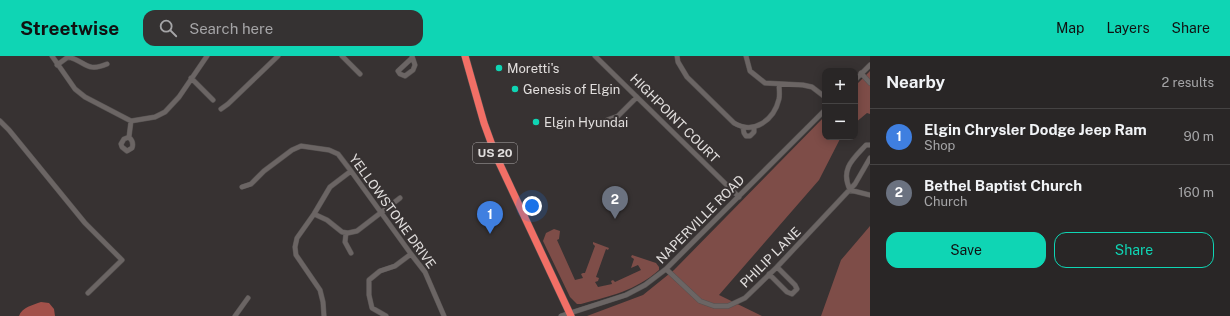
<!DOCTYPE html>
<html lang="en">
<head>
<meta charset="utf-8">
<style>
  :root { --surface:#292626; --page:#353232; --text:#f1f3f6; --muted:#a5a5a7; --line:#454343; --accent:#0fd5b4 }
  body { margin:0; font-family:"Public Sans",sans-serif; background:var(--page); color:var(--text) }
  .controls { position:absolute; right:12px; top:12px; display:grid; overflow:hidden; border-radius:8px; box-shadow:0 2px 10px #0003 }
  .controls button { width:36px; height:36px; display:grid; place-items:center; padding:0; border:0; border-bottom:1px solid var(--line); background:var(--surface); color:var(--text); font:20px sans-serif }
  .you { position:absolute; left:532px; top:150px; width:14px; height:14px; margin:-10px; border:3px solid #fff; border-radius:50%; background:#1a73e8; box-shadow:0 0 0 6px #1a73e833 }
  .badge { display:grid; place-items:center; width:26px; height:26px; border-radius:50%; background:var(--accent); color:#fff; font-size:13px; font-weight:700 }
  .pin { position:absolute; translate:-50% -33px; filter:drop-shadow(0 1px 2px #0008) }
  .pin::after { content:''; position:absolute; top:21px; width:14px; height:12px; background:inherit; clip-path:polygon(0 0,100% 0,50% 100%) }
  .list { margin:0; padding:0; list-style:none }
  h2 { display:flex; justify-content:space-between; align-items:center; height:52px; margin:0; padding:0 16px; font-size:17px }
  h2 small { font-size:13px; font-weight:400; color:var(--muted) }
  .list li { display:grid; grid-template-columns:26px 1fr auto; gap:12px; align-items:center; box-sizing:border-box; height:56px; padding:0 16px; border-top:1px solid var(--line) }
  .list b { display:block; font-size:15px; white-space:nowrap }
  .list p { margin:0; font-size:13px; white-space:nowrap; color:var(--muted) }
  .list em { font-size:13px; font-style:normal; color:var(--muted) }
  .actions { display:flex; gap:8px; padding:12px 16px }
  .actions a { flex:1; padding:9px 0; border:1px solid var(--accent); border-radius:12px; text-align:center; font-size:14px; color:var(--accent) }
  .actions .main { background:var(--accent); color:#111 }
  .icon { flex:none; width:22px; height:22px; fill:none; stroke:currentColor; stroke-width:2; stroke-linecap:round; stroke-linejoin:round }
  .map { position:relative; flex:none; width:870px; height:260px; overflow:hidden }
  header { display:flex; align-items:center; gap:24px; box-sizing:border-box; height:56px; padding:0 20px; background:var(--accent); color:#111 }
  header strong { font-size:19px }
  nav { display:flex; gap:22px; margin-inline-start:auto; font-size:14px }
  .search { width:280px; height:36px; background:var(--page); display:flex; align-items:center; gap:10px; box-sizing:border-box; padding:0 14px; border-radius:12px; color:var(--muted); font-size:15px }
  main { display:flex }
  aside { flex:1; background:var(--surface) }
  .map>svg:first-child { display:block }
</style>
</head>
<body>
<header>
<strong>Streetwise</strong>
<div class="search"><svg class="icon" aria-label="search" viewBox="0 0 24 24"><circle cx="10" cy="10" r="6"/><path d="M15 15l6 6"/></svg>Search here</div>
<nav><a>Map</a><a>Layers</a><a>Share</a></nav>
</header>
<main>
<div class="map">
<svg width="870" height="260" viewBox="0 0 870 260">
  <rect width="100%" height="100%" fill="#373232"/>
  <path fill="#7e4d48" d="M 870,15 L 870,58 L 867,57 L 855,67 L 855,30 Z
    M 825,60 L 825,81 L 841,81 L 819,124 L 719,239 L 762,260 L 587,260 L 643,239 L 674,214 Z
    M 870,170 L 870,260 L 821,260 L 841,204 Z
    M 554,173 L 560,175 L 559,183 L 557,184 L 575,224 L 583,222 L 581,218 L 583,217 L 585,217 L 595,190 L 593,188 L 593,186 L 609,192 L 608,194 L 606,193 L 596,221 L 599,222 L 598,225 L 595,226 L 598,231 L 612,228 L 611,225 L 613,224 L 615,226 L 641,214 L 638,209 L 631,212 L 634,203 L 631,201 L 632,199 L 656,207 L 659,211 L 659,214 C 635,235 610,240 581,248 L 577,248 L 570,241 L 543,185 L 546,177 Z"/>
  <path fill="#a2514a" d="M 41,246 L 49,247 L 54,253 L 55,260 L 19,260 C 22,251 33,249 41,246 Z"/>
  <g fill="none" stroke-linecap="round" stroke-linejoin="round">
    <g stroke="#555150" stroke-width="5.5">
      <path id="minor" d="M 52,0 L 75,33 L 85,41 L 131,65 L 155,61 L 165,56 L 179,41 L 207,0
        M 342,0 L 360,18
        M 412,0 L 415,9 L 413,14 L 405,20 L 400,18 L 398,15 L 412,2
        M 595,0 L 739,141
        M 677,0 L 678,6 L 687,21 L 734,67 C 754,79 774,64 779,43 C 780,38 779,33 779,28
        M 746,0 L 750,15 L 765,27 L 803,29 L 812,31 L 825,41
        M 57,9 L 68,1 C 86,5 86,17 107,8
        M 861,17 L 870,27
        M 191,22 L 213,44
        M 855,24 L 870,9
        M 221,53 L 228,48 L 278,0
        M 607,64 L 618,60 L 637,41
        M 0,65 L 9,74 L 85,167 L 122,204 L 88,237
        M 743,71 L 744,77 L 746,80 L 750,80 L 754,76 L 754,71
        M 129,81 L 124,83 L 121,88 L 122,91 L 127,95 L 132,92 C 134,87 132,84 129,81 L 131,65
        M 870,89 L 866,89 C 853,103 840,113 850,134 L 870,139
        M 242,131 L 251,128 L 264,115 L 292,94 L 301,90 L 329,94 L 338,98 L 351,115 L 411,198 L 425,216 L 444,260
        M 314,158 L 327,164 L 342,176 L 348,177 L 357,175 L 400,142
        M 346,177 L 345,186 L 351,197
        M 666,213 L 700,245 L 714,250 L 728,250 L 745,242 L 777,211 L 855,128 L 870,102
        M 769,218 L 787,236 L 792,238 L 797,233 L 795,229 L 777,211
        M 235,260 L 248,242
        M 324,260 L 323,246 L 320,234 L 296,199 L 295,191 L 297,182 L 314,158 L 330,131 L 351,115
        M 386,260 L 372,252 L 369,239 L 369,224 L 380,215 L 395,210 L 411,198
        M 561,260 L 626,239 L 645,229 L 666,213 L 825,54"/>
    </g>
    <g stroke="#555150" stroke-width="8">
      <path id="highway" d="M 465,0 L 484,67 L 496,100 L 571,260"/>
    </g>
    <use href="#minor" stroke="#6b6564" stroke-width="4.5"/>
    <use href="#highway" stroke="#f26f66" stroke-width="7"/>
  </g>
  <g fill="#0fd5b4" stroke="#373232" stroke-width="1.5">
    <circle cx="499" cy="12" r="4"/>
    <circle cx="515" cy="33" r="4"/>
    <circle cx="536" cy="66" r="4"/>
  </g>
  <g text-anchor="middle" stroke-width="4" stroke-linejoin="round" paint-order="stroke">
    <rect fill="#373232" stroke="#aeaaaa" stroke-width="1" x="473" y="87" width="44" height="20" rx="3"/>
    <g font-size="12" font-weight="bold" fill="#e1dedd">
      <text x="495" y="101">US 20</text>
    </g>
    <g font-size="13" fill="#e1dedd" stroke="#373232" text-anchor="start">
      <text x="507" y="17">Moretti's</text>
      <text x="523" y="38">Genesis of Elgin</text>
      <text x="544" y="71">Elgin Hyundai</text>
    </g>
    <g font-size="13" fill="#e1dedd" stroke="#373232">
      <text transform="translate(675 62) rotate(45)" y="5">HIGHPOINT COURT</text>
      <text transform="translate(393 155) rotate(54)" y="5">YELLOWSTONE DRIVE</text>
      <text transform="translate(700 163) rotate(-45)" y="5">NAPERVILLE ROAD</text>
      <text transform="translate(770 201) rotate(-45)" y="5">PHILIP LANE</text>
    </g>
  </g>
</svg>
<div class="controls">
<button>+</button>
<button>−</button>
</div>
<div class="you"></div>
<div class="pin badge" style="left:490px;top:178px;background:#3f7fe0">1</div>
<div class="pin badge" style="left:615px;top:163px;background:#6b7280">2</div>
</div>
<aside>
<h2>Nearby<small>2 results</small></h2>
<ul class="list">
<li><span class="badge" style="background:#3f7fe0">1</span><div><b>Elgin Chrysler Dodge Jeep Ram</b><p>Shop</p></div><em>90 m</em></li>
<li><span class="badge" style="background:#6b7280">2</span><div><b>Bethel Baptist Church</b><p>Church</p></div><em>160 m</em></li>
</ul>
<div class="actions"><a class="main">Save</a><a>Share</a></div>
</aside>
</main>
</body>
</html>
